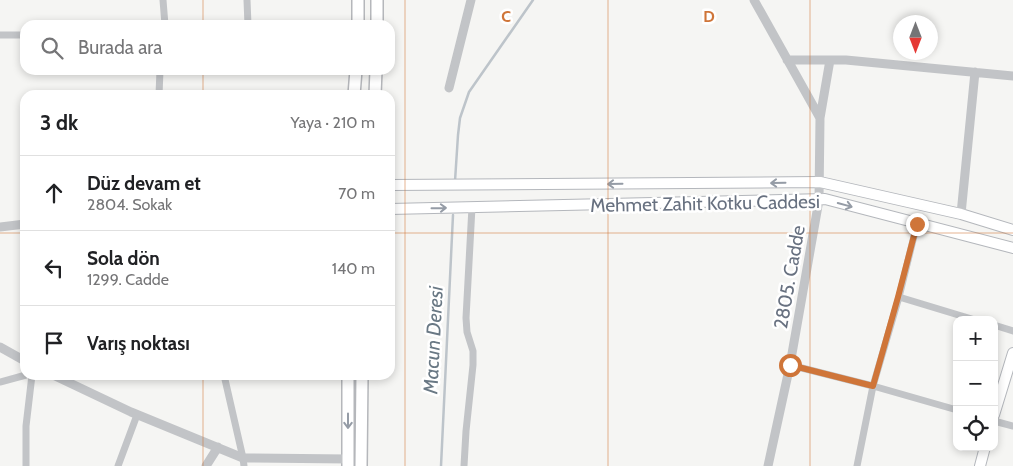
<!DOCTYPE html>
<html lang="tr">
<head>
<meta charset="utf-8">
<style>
  :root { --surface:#fff; --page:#f6f6f6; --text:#202124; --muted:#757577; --line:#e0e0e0 }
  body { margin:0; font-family:Cabin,sans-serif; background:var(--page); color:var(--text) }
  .controls { position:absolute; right:15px; bottom:15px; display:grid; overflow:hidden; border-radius:10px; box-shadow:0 2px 8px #0003 }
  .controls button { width:45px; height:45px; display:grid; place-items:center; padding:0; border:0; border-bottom:1px solid var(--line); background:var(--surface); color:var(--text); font:25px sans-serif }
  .compass { position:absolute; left:893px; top:15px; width:45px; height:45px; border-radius:50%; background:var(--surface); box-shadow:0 2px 8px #0003; rotate:180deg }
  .stop { position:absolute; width:15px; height:15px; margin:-11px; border:4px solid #cf7539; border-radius:50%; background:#fff }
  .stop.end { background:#cf7539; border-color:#fff; box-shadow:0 1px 5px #0008 }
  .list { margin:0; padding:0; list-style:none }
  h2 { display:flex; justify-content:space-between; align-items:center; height:65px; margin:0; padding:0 20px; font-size:21px }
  h2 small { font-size:16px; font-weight:400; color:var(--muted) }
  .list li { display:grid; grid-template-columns:32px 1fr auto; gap:15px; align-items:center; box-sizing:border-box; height:75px; padding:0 20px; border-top:1px solid var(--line) }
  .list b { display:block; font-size:19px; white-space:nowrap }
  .list p { margin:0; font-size:16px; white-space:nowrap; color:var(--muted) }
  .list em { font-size:16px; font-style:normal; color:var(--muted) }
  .icon { flex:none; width:28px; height:28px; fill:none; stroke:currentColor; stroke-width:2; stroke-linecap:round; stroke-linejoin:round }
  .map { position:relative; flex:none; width:1013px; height:466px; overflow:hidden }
  .search { position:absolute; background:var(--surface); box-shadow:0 2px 8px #0003; left:20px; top:20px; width:375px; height:55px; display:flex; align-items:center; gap:12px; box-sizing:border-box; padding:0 18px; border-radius:15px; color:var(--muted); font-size:19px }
  .panel { position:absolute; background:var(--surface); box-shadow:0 2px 8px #0003; left:20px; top:90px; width:375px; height:290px; border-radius:15px }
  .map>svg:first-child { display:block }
</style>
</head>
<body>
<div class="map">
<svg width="1013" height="466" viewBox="0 0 1013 466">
  <rect width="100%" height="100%" fill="#f5f5f3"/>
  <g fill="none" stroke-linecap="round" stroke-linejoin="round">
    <path stroke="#bdc4ca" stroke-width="2.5" d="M 455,181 L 458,135 L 460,118 L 469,92 L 533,0
      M 441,466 L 453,215"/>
    <g stroke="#b4b7bc" stroke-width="12">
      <path id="secondary" d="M 390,185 L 820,182 L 961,214 L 1013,230
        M 390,209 L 825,199 L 1013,248
        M 994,415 L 1013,353
        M 980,466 L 985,447"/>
    </g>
    <g stroke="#b5b7bb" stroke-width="14">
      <path id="primary" d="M 358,25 L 358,0
        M 377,25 L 377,0
        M 354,95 L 356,70
        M 375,95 L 376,70
        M 348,466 L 348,375
        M 361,466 L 362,375"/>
    </g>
    <path stroke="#c2c4c7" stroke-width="7" d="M 163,0 L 165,25
      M 247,0 L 248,25
      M 0,35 L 25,35
      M 159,95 L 160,70
      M 899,297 L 975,320
      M 994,325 L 1013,331
      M 790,365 L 873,386 L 957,410
      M 224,375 L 243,458 L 244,466
      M 0,382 L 26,375
      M 994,421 L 1013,426
      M 26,466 L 26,426 L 32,375
      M 118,466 L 137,415
      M 464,466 L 466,431 L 473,365 L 473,351 L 467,332 L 466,318 L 472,207
      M 857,466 L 873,386 L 899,297 L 917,224"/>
    <path stroke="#c2c4c7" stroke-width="9" d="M 754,0 L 820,118 L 819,200 L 790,365 L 768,466
      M 787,60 L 846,60 L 1013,76
      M 449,88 L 471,0
      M 820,118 L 830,60
      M 961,214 L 975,72
      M 0,227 L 25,224
      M 0,347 L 25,361
      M 53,375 L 131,412 L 243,458 L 348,459
      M 206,466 L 218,447"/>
    <use href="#secondary" stroke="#fff" stroke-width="10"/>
    <use href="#primary" stroke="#fff" stroke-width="11"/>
  </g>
  <defs><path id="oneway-shaft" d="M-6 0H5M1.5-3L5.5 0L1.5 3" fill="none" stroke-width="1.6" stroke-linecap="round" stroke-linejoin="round" transform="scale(1.25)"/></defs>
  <g stroke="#959ca6">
    <use href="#oneway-shaft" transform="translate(778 183) rotate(179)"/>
    <use href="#oneway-shaft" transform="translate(615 184) rotate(179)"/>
    <use href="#oneway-shaft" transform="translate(845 205) rotate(15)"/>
    <use href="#oneway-shaft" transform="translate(439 208) rotate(-1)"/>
    <use href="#oneway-shaft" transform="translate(348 421) rotate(90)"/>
  </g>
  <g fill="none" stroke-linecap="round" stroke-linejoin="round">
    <path stroke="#cf7539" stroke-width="6" d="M 790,365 L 873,386 L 898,297 L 917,224"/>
  </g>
  <path fill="none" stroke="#cf7539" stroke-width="1" stroke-opacity="0.55" d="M 203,0 L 203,25M 405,0 L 405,466M 608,0 L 608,466M 810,0 L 810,466M 203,70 L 203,95M 0,233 L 25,233M 390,233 L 1013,233M 203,375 L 203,466"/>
  <g text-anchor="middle" stroke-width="5" stroke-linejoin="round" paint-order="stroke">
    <g font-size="19" fill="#687180" stroke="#fff">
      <text transform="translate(705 203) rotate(-1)" y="7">Mehmet Zahit Kotku Caddesi</text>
      <text transform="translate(789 277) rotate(-80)" y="7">2805. Cadde</text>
    </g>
    <g font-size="20" font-style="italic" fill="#697884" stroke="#fff">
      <text transform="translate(433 340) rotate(-87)" y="7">Macun Deresi</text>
    </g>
  </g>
  <g font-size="16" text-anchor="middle" font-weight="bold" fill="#cf7539" stroke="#fff" stroke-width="5" stroke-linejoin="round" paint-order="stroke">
    <text x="506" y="22">C</text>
    <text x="709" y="22">D</text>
  </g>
</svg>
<div class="controls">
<button>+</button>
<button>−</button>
<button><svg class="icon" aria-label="locate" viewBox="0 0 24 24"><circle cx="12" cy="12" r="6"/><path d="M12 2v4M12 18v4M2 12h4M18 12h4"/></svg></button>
</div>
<svg class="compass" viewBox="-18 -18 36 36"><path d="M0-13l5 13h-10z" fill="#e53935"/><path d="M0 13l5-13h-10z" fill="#757577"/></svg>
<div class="stop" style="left:790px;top:365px"></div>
<div class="stop end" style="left:917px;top:224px"></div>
<div class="search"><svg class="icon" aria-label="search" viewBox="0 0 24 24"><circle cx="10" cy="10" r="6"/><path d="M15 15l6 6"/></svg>Burada ara</div>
<section class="panel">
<h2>3 dk<small>Yaya · 210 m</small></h2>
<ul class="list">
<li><svg class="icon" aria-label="ahead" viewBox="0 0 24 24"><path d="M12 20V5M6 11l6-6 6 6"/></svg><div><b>Düz devam et</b><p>2804. Sokak</p></div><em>70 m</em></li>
<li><svg class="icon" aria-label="left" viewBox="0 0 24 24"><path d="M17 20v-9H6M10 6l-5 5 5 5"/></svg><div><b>Sola dön</b><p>1299. Cadde</p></div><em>140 m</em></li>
<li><svg class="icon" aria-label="arrive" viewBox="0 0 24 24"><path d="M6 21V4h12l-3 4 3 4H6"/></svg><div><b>Varış noktası</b></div></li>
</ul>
</section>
</div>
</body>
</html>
